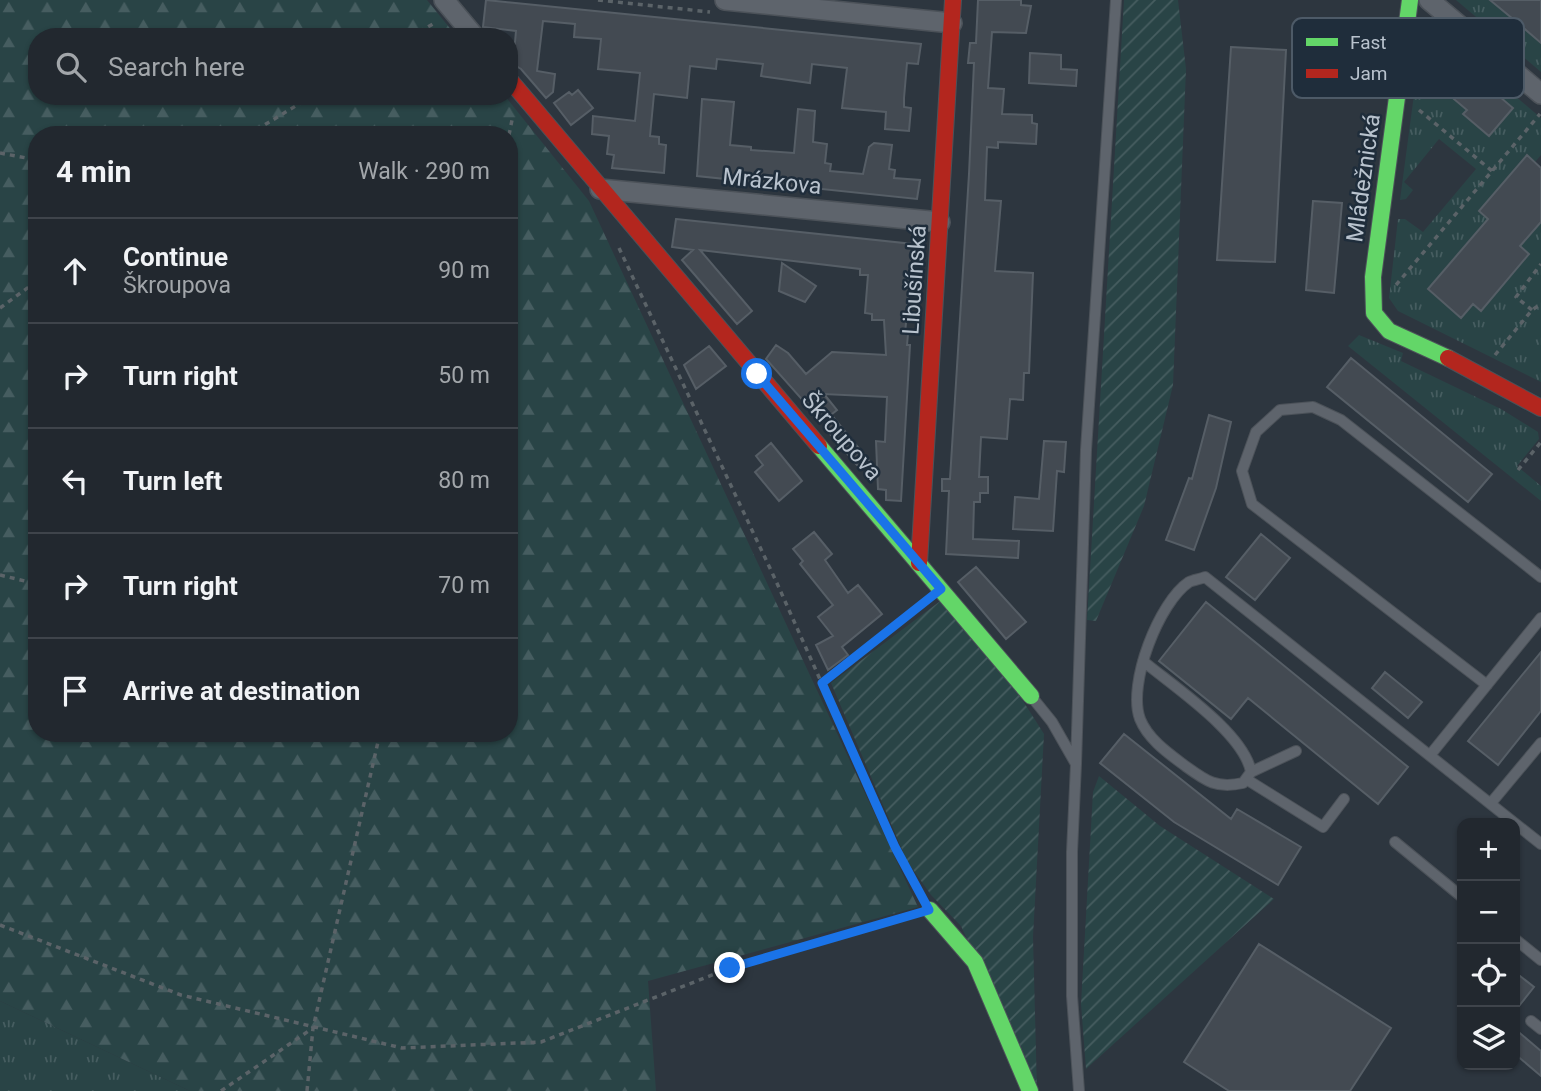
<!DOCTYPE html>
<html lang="en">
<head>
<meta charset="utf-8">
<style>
  :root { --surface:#22282f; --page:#2a3037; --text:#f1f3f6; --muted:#a2a6aa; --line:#3f444b }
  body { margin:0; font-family:Roboto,sans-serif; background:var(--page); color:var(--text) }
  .controls { position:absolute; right:21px; bottom:21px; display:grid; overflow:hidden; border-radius:14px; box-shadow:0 2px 5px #0004 }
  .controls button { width:63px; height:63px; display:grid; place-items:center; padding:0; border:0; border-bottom:2px solid var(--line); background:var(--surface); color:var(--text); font:35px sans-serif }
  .stop { position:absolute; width:21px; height:21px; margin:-16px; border:5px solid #1a73e8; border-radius:50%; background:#fff }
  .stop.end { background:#1a73e8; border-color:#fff; box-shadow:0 2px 7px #0008 }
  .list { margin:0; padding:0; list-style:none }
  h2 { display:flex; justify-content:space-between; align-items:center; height:91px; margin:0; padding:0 28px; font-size:30px }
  h2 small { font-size:23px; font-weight:400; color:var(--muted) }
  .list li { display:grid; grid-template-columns:46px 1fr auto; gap:21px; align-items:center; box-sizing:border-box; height:105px; padding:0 28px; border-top:2px solid var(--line) }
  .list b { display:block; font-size:26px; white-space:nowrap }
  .list p { margin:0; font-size:23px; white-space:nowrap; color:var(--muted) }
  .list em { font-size:23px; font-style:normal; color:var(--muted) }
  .icon { flex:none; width:38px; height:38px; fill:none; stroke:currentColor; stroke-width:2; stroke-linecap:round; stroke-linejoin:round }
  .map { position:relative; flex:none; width:1541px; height:1091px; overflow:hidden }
  .search { position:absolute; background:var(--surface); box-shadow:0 2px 5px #0004; left:28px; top:28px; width:490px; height:77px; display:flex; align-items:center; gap:18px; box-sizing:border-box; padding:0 24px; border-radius:28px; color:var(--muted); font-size:26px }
  .panel { position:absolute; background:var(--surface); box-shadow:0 2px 5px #0004; left:28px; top:126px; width:490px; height:616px; border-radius:28px }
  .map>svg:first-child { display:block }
</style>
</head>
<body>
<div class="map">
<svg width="1541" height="1091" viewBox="0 0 1541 1091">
  <defs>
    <pattern id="grass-tufts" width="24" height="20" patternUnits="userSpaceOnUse" patternTransform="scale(1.75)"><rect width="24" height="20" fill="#294446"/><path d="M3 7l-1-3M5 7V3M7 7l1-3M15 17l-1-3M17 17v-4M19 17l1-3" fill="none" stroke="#465d60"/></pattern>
    <pattern id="forest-firs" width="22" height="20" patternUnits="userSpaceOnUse" patternTransform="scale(1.75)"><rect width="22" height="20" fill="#294446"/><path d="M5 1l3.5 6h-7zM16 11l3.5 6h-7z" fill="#465d60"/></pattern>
    <pattern id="garden-furrows" width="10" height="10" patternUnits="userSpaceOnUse" patternTransform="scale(1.75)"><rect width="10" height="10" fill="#294446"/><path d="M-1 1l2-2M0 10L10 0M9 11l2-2" fill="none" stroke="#465d60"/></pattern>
  </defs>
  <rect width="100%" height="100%" fill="#2d363f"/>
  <path fill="url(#grass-tufts)" fill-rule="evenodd" d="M 1456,0 L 1490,0 L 1541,43 L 1541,72 Z
    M 1424,19 L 1541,118 L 1541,155 L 1535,162 L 1526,155 L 1479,211 L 1496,226 L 1475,233 L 1428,289 L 1461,317 L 1473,304 L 1482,310 L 1529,254 L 1512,239 L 1524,226 L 1532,232 L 1541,222 L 1541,382 L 1398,311 L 1389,298 L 1398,219 L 1405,219 L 1423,232 L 1476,169 L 1439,139 L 1404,182 L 1413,190 L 1406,199 L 1400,200 ZM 1423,73 L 1512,108 L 1489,136 L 1464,115 L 1467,110 Z
    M 1359,335 L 1403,353 L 1401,361 L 1501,409 L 1538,432 L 1539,439 L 1517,466 L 1541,486 L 1541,501 L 1348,346 Z
    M 0,1001 L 190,1091 L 0,1091 Z"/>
  <path fill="url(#forest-firs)" fill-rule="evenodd" d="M 0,0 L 427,0 L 457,37 L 37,37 L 37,96 L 505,96 L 589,201 L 918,907 L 648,981 L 656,1091 L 190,1091 L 0,1001 ZM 37,135 L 509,135 L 509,733 L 37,733 Z"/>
  <path fill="url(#garden-furrows)" d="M 1124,0 L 1178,0 L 1186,69 L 1173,385 L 1144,506 L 1096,621 L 1087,620 Z
    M 943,599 L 1018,693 L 1044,734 L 1033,937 L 1037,1091 L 961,926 L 931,895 L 907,861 L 831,683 Z
    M 1099,776 L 1160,826 L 1274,899 L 1086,1069 L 1081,1004 L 1093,792 Z"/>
  <path fill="#434a52" stroke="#565e66" stroke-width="2" d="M 486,0 L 921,44 L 918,64 L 907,63 L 904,98 L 904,107 L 911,108 L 909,131 L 885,129 L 886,112 L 842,108 L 847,68 L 812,64 L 810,83 L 761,76 L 763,64 L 717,59 L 716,69 L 690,66 L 687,98 L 654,94 L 650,136 L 659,137 L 659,144 L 666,145 L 664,173 L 612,168 L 614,155 L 607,154 L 609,136 L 592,134 L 593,116 L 635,121 L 640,73 L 598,69 L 601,39 L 574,37 L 575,24 L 543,21 L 537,71 L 555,74 L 553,92 L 546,98 L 521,69 L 513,64 L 516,31 L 483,27 Z
    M 978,0 L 1021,0 L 1021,5 L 1031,6 L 1026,33 L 992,32 L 988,88 L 1004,89 L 1002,114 L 1032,115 L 1032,123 L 1037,124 L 1036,144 L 998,142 L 998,148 L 987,147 L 985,200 L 1001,201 L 995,271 L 1033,273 L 1029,373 L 1024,373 L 1023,400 L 1010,399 L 1007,439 L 981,437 L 979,477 L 988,477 L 988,493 L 980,493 L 980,502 L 974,502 L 973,539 L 1019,541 L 1018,558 L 946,554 L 949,491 L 942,491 L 942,479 L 950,479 L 969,174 L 974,63 L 968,63 L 970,43 L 976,43 Z
    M 1490,0 L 1541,0 L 1541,43 L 1513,19 Z
    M 1448,43 L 1492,80 L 1487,86 L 1513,108 L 1489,136 L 1463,114 L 1467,110 L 1423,73 Z
    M 1231,47 L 1286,50 L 1275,262 L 1217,260 Z
    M 1030,53 L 1061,55 L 1061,69 L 1077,70 L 1076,86 L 1029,83 Z
    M 578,90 L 593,108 L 571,125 L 554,103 L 569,92 L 572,95 Z
    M 702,99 L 734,102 L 730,145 L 751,147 L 751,150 L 794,153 L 798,109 L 815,111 L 813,142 L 827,144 L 825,163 L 831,164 L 830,171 L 863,174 L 869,147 L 874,143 L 892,145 L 889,169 L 895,170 L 894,178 L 920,180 L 917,199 L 697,176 Z
    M 1527,155 L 1541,168 L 1541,222 L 1520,246 L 1529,254 L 1481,311 L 1473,304 L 1461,318 L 1428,289 L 1488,219 L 1479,211 Z
    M 1313,201 L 1342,203 L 1334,293 L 1306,290 Z
    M 676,219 L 913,244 L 905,334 L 908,334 L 907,345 L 910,345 L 901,501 L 886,500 L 886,490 L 878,489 L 876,441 L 885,442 L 887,397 L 824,394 L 837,410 L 822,422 L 766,359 L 776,345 L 788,353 L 806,374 L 832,352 L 886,355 L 884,320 L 872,320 L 872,314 L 865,313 L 868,275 L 860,275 L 860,269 L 700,250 L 752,311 L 737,324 L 682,260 L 693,250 L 672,247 Z
    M 782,263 L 816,286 L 805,302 L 779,291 Z
    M 709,346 L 726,366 L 696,389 L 684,365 Z
    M 1351,358 L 1492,474 L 1468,502 L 1327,387 Z
    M 1209,415 L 1231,422 L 1216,488 L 1194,550 L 1166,540 L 1189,478 L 1192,479 Z
    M 834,418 L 875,468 L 857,465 L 824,427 Z
    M 1044,441 L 1066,442 L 1064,472 L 1057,471 L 1053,531 L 1013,529 L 1015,497 L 1039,499 Z
    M 771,443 L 802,481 L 779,501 L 755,472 L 763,465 L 756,456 Z
    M 814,532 L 832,554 L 825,560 L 848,593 L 858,585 L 882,614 L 842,647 L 848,655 L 828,670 L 816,645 L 833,636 L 818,617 L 833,605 L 800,564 L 803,561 L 793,549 Z
    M 1261,534 L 1290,558 L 1255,600 L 1226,577 Z
    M 976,567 L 1026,622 L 1006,639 L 958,582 Z
    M 1206,602 L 1408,767 L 1378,804 L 1248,698 L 1231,719 L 1159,661 Z
    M 1541,652 L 1541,711 L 1498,765 L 1468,741 Z
    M 1385,672 L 1422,702 L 1408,718 L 1372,688 Z
    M 1124,734 L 1231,819 L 1237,809 L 1301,847 L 1278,885 L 1174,822 L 1100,763 Z
    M 1259,944 L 1391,1028 L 1350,1091 L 1229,1091 L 1184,1062 Z
    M 1515,972 L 1534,987 L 1515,1011 Z
    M 1515,1029 L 1541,1051 L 1541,1076 L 1515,1054 Z"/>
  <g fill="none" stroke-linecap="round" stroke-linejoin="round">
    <g stroke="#4c5259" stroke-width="12">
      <path id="lane" d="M 1143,661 C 1173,686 1244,733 1251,772 L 1243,783 C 1216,789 1206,781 1184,765 C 1168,753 1148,739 1140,719 C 1127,684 1159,602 1189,582 C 1193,580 1200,579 1205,577 L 1541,844
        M 1487,685 L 1252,504 L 1242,471 L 1256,432 L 1280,410 L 1313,407 L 1341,420 L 1541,577
        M 1031,696 L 1052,722 L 1076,764 L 1072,852 L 1072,996 L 1079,1091
        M 1431,754 L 1541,618
        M 1076,764 L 1086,450 L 1116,0
        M 1251,772 L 1296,751
        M 1246,779 L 1323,827 L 1344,799
        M 1491,803 L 1541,743
        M 1395,842 L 1462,897
        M 1515,939 L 1541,960
        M 1531,1021 L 1541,1029"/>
    </g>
    <g stroke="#4c5259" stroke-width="22">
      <path id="street" d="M 444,0 L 475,37
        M 725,0 L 952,23
        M 1429,0 L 1541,94
        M 600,189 L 940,222"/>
    </g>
    <g stroke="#4c5259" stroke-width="18">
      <path id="fast" d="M 1410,0 L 1373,277 L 1374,313 L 1389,331 L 1448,358
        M 819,446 L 1031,696
        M 930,910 L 975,962 L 1030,1091"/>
    </g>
    <g stroke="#4c5259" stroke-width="18">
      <path id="jam" d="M 509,79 L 819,446
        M 1448,358 L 1541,408
        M 919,563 L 953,0"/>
    </g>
    <path stroke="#5b6368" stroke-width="3.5" stroke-dasharray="5 5" stroke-linecap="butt" d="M 598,0 L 710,12
      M 411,37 L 436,22
      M 1419,110 L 1492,171
      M 248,135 L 312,96
      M 509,135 L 512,120
      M 0,153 L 37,160
      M 619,248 L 776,581 L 895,847 L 919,891
      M 1396,285 L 1540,114
      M 0,308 L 37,281
      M 1532,310 L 1516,297 L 1541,264
      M 1495,355 L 1532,310 L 1541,304
      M 1518,470 L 1541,442
      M 0,575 L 37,584
      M 822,683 L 922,604
      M 0,925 L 181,995 L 402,1048 L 541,1042 L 730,968 L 909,916
      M 221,1091 L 313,1028
      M 307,1091 L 313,1028 L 380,733"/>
    <use href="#lane" stroke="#5e646c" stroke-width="10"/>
    <use href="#street" stroke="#5e646c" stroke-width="19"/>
    <use href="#fast" stroke="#63d668" stroke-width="16"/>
    <use href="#jam" stroke="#b3261e" stroke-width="16"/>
  </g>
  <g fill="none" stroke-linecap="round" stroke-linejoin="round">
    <path stroke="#1a73e8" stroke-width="9" d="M 730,968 L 929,910 L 895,847 L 822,683 L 941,589 L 757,374"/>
  </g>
  <g text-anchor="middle" stroke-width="5" stroke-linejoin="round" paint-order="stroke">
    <g font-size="23" fill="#b9c3ce" stroke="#1f2d3b">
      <text transform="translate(1363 178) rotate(-82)" y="8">Mládežnická</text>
      <text transform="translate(772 181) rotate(6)" y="8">Mrázkova</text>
      <text transform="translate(914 280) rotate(-86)" y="8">Libušínská</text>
      <text transform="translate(842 436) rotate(49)" y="8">Škroupova</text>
    </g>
  </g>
  <rect x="1292" y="18" width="232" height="80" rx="10" fill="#1f2d3b" stroke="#4d5a67" stroke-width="2"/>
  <rect x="1306" y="38" width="32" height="8" fill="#63d668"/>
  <rect x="1306" y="69" width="32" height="9" fill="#b3261e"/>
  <g font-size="19" fill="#b9c3ce">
    <text x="1350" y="49">Fast</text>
    <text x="1350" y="80">Jam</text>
  </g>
</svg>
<div class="controls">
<button>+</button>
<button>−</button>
<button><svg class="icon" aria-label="locate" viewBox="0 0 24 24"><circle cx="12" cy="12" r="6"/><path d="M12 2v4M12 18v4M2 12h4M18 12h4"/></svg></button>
<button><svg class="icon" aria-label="layers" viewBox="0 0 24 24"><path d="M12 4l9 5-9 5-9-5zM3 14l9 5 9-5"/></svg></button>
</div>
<div class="stop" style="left:757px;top:374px"></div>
<div class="stop end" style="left:730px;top:968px"></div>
<div class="search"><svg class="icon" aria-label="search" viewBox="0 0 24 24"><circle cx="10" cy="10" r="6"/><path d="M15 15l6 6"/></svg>Search here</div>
<section class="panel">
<h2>4 min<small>Walk · 290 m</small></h2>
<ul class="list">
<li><svg class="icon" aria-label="ahead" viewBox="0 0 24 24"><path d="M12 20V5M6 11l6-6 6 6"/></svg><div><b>Continue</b><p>Škroupova</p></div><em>90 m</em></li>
<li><svg class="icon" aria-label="right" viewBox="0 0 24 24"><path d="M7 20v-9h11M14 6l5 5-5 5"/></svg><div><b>Turn right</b></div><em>50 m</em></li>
<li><svg class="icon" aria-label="left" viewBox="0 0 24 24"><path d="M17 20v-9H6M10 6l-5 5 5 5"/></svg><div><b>Turn left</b></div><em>80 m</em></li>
<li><svg class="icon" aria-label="right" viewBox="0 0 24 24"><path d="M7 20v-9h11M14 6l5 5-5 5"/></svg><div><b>Turn right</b></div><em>70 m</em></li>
<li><svg class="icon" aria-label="arrive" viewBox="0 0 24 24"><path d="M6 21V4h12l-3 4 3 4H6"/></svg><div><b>Arrive at destination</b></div></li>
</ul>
</section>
</div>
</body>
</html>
